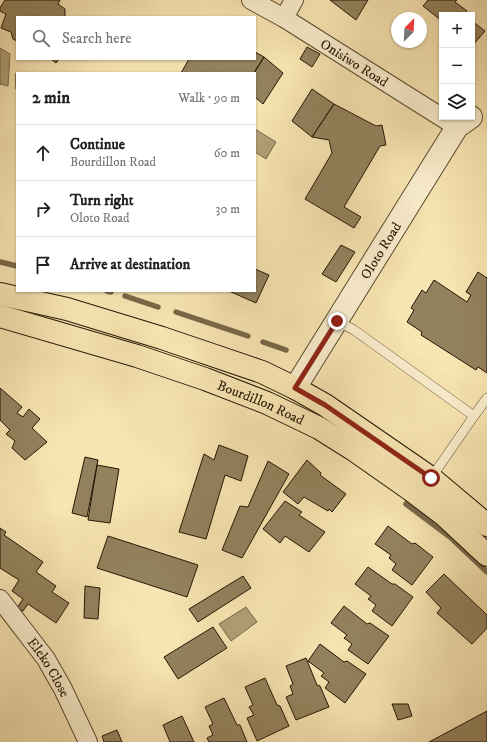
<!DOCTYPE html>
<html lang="en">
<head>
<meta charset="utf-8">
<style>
  :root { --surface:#fff; --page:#f2f2f2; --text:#202124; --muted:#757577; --line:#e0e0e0 }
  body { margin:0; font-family:"IM FELL DW Pica",serif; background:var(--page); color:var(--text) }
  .controls { position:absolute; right:12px; top:12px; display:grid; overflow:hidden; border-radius:0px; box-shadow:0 1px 3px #0004 }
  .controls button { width:36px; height:36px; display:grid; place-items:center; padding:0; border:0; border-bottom:1px solid var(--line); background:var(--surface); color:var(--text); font:20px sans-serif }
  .compass { position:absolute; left:391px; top:12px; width:36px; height:36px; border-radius:50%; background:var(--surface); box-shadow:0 1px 3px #0004; rotate:24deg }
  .stop { position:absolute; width:12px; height:12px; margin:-9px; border:3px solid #8f2418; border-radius:50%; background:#fff }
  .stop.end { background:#8f2418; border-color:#fff; box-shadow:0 1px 4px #0008 }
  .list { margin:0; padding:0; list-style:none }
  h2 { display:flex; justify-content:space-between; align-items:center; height:52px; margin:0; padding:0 16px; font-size:17px }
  h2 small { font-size:13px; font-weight:400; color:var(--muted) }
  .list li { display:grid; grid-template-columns:26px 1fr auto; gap:12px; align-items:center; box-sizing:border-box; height:56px; padding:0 16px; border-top:1px solid var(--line) }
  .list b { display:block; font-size:15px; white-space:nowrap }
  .list p { margin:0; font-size:13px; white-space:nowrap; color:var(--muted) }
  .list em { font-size:13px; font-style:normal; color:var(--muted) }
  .icon { flex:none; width:22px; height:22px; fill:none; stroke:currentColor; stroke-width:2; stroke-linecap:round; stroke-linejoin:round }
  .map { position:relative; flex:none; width:487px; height:742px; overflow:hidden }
  .search { position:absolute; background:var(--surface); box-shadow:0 1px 3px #0004; left:16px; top:16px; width:240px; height:44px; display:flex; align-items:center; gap:10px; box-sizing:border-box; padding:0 14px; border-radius:0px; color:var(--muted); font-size:15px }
  .panel { position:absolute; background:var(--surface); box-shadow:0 1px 3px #0004; left:16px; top:72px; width:240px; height:220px; border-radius:0px }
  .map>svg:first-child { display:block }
</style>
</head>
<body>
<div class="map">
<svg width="487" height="742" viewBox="0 0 487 742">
  <rect width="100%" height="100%" fill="#f8e5b2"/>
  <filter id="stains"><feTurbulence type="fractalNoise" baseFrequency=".005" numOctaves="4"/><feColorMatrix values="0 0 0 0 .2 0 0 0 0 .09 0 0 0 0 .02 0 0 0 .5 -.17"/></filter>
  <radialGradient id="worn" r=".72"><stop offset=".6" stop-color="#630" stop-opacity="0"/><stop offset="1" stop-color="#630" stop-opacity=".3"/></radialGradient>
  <path fill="#b09f77" stroke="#786849" d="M 0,48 L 10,54 L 8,86 L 0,84 Z
    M 255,129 L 276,142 L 266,159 L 255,152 Z
    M 246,607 L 257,622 L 231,641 L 219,624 Z"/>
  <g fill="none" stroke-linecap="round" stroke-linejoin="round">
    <path stroke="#786849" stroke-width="5.5" d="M 0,262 L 17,266
      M 107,291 L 111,292
      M 125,296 L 158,307
      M 176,312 L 248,336
      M 263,342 L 286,350
      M 406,504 L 450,537 L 487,572"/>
  </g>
  <path fill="#93825e" stroke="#251604" d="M 5,0 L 60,0 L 58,4 L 65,9 L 65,17 L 17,17 L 17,41 L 13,39 L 11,32 L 1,28 L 6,14 L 0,11 L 0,8 Z
    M 330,0 L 368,0 L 356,20 Z
    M 428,0 L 457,0 L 455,2 L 467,11 L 465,15 L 442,15 L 442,21 L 423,6 Z
    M 472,21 L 485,31 L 473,45 L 472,45 Z
    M 307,47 L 320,54 L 312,67 L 300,59 Z
    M 255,52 L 264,57 L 254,73 L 181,73 L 189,59 L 255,59 Z
    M 264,57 L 283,73 L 263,104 L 255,97 L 254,73 Z
    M 51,59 L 59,59 L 56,63 Z
    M 16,73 L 17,73 L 17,89 L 16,89 Z
    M 312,89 L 334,104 L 312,137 L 292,121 Z
    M 334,104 L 376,126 L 382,125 L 386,145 L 380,146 L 344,207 L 361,217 L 354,228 L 305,199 L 332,153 L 329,140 L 312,137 Z
    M 341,245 L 355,252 L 336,282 L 322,274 Z
    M 255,269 L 269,275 L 256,303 L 229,291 L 255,291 Z
    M 478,272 L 487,278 L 487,373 L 478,367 L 476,370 L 421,335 L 422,332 L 407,322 L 414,310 L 411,308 L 422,290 L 426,293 L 434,280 L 467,302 L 471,295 L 466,292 Z
    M 0,388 L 22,407 L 17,413 L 23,417 L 29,409 L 40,419 L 32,428 L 47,442 L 25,460 L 12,448 L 15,441 L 6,434 L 10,430 L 0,420 Z
    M 219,445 L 248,456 L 241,481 L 225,475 L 206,539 L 179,532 L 204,454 L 214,460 Z
    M 85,457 L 98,460 L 87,517 L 72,513 Z
    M 307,460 L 321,473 L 320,475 L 346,494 L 332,512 L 329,509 L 328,511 L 304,497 L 298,504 L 283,492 Z
    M 268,461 L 289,474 L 242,558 L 222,550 L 240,506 L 248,507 Z
    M 97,465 L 119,469 L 110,523 L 88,520 Z
    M 285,501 L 302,512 L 299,515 L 325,532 L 309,552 L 285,536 L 280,543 L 263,529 Z
    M 388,526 L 412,544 L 415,543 L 433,557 L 412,585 L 392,570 L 396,564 L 389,558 L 391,555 L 375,544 Z
    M 0,528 L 6,532 L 4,535 L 43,562 L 36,572 L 56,586 L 52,592 L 69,603 L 56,623 L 28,604 L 23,611 L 17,608 L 23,599 L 12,591 L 19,580 L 0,568 Z
    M 108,536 L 198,565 L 187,597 L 97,568 Z
    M 368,567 L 392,584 L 395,584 L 413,597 L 392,626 L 372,611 L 376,605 L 368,599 L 371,596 L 355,584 Z
    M 444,574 L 487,615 L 487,628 L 472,644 L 437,613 L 441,608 L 426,592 Z
    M 243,576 L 251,588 L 198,622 L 189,609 Z
    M 85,586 L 100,588 L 98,619 L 84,618 Z
    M 344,606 L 367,624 L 370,623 L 389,636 L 368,664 L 348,650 L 352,644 L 344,638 L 347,635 L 331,623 Z
    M 213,627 L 227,648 L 178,679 L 164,657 Z
    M 320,644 L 344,662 L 347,661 L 366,674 L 345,703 L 325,688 L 329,682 L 321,676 L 324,673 L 308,661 Z
    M 306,658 L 317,685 L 320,686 L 329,707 L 296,720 L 286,697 L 293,694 L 290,686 L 293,684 L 286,666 Z
    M 265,678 L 277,705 L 280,706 L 289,726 L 257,741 L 247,718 L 254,715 L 249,707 L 253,705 L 245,687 Z
    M 224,698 L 237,725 L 240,725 L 247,742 L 209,742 L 207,738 L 213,735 L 209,726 L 213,724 L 205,707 Z
    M 392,704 L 408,704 L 412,716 L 398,720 Z
    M 487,711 L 487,742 L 429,742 Z
    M 182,716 L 194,742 L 170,742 L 163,725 Z
    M 117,730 L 122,742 L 104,742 L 102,736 Z"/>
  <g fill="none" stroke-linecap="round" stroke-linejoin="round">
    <g stroke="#5a4a30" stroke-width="10">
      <path id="service" d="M 337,321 L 354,330 L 474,416 L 431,478
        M 474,416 L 487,398"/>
    </g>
    <g stroke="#5a4a30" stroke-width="20">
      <g id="minor">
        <path id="s1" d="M 251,0 L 284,18 L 457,127"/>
        <path d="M 284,18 L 294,0"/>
        <path id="s2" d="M 0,599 L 46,659 L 63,689 L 88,742"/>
      </g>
    </g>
    <g stroke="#5a4a30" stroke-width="24">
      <g id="tertiary">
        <path id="s3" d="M 295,388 L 457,127 L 471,117"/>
      </g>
    </g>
    <g stroke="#251604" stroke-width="24">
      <g id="primary">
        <path d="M 0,294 L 67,309 L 162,338 L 262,372 L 295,388 L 325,405 L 431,478 L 487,525"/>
        <path id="s4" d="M 0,316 L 137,356 L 205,379 L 267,403 L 319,428 L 354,450 L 411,490 L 444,515 L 487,555"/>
      </g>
    </g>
    <use href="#service" stroke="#faeecd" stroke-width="9"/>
    <use href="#minor" stroke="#faeecd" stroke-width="18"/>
    <use href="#tertiary" stroke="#faeecd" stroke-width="22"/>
    <use href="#primary" stroke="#f8e5b2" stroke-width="22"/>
  </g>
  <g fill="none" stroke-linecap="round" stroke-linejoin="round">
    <path stroke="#8f2418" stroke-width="5" d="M 337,321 L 295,388 L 325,405 L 431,478"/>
  </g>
  <g text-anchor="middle" stroke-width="3" stroke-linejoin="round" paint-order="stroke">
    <g font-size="14" fill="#251604" stroke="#faeecd">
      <text dy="5" stroke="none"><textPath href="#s1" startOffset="121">Onisiwo Road</textPath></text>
      <text dy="5" stroke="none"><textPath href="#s3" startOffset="162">Oloto Road</textPath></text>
      <text dy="5" stroke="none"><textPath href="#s4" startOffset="275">Bourdillon Road</textPath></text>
      <text dy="5" stroke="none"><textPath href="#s2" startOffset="84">Eleko Close</textPath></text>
    </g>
  </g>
  <rect width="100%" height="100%" filter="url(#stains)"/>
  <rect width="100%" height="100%" fill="url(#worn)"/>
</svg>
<div class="controls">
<button>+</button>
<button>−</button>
<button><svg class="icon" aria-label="layers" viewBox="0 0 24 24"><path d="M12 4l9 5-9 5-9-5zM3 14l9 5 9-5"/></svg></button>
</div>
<svg class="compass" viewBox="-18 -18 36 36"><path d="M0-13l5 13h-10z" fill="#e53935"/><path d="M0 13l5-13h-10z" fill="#757577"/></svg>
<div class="stop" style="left:431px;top:478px"></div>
<div class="stop end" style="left:337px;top:321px"></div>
<div class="search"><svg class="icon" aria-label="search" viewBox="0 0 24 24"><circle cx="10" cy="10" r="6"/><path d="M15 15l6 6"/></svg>Search here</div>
<section class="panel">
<h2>2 min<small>Walk · 90 m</small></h2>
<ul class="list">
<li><svg class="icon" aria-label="ahead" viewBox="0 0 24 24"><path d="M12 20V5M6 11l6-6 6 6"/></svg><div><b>Continue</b><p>Bourdillon Road</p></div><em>60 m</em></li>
<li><svg class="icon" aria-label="right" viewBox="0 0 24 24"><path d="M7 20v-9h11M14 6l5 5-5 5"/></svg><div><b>Turn right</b><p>Oloto Road</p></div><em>30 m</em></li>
<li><svg class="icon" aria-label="arrive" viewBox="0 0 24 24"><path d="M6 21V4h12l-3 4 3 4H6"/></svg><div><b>Arrive at destination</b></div></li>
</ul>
</section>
</div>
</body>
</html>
